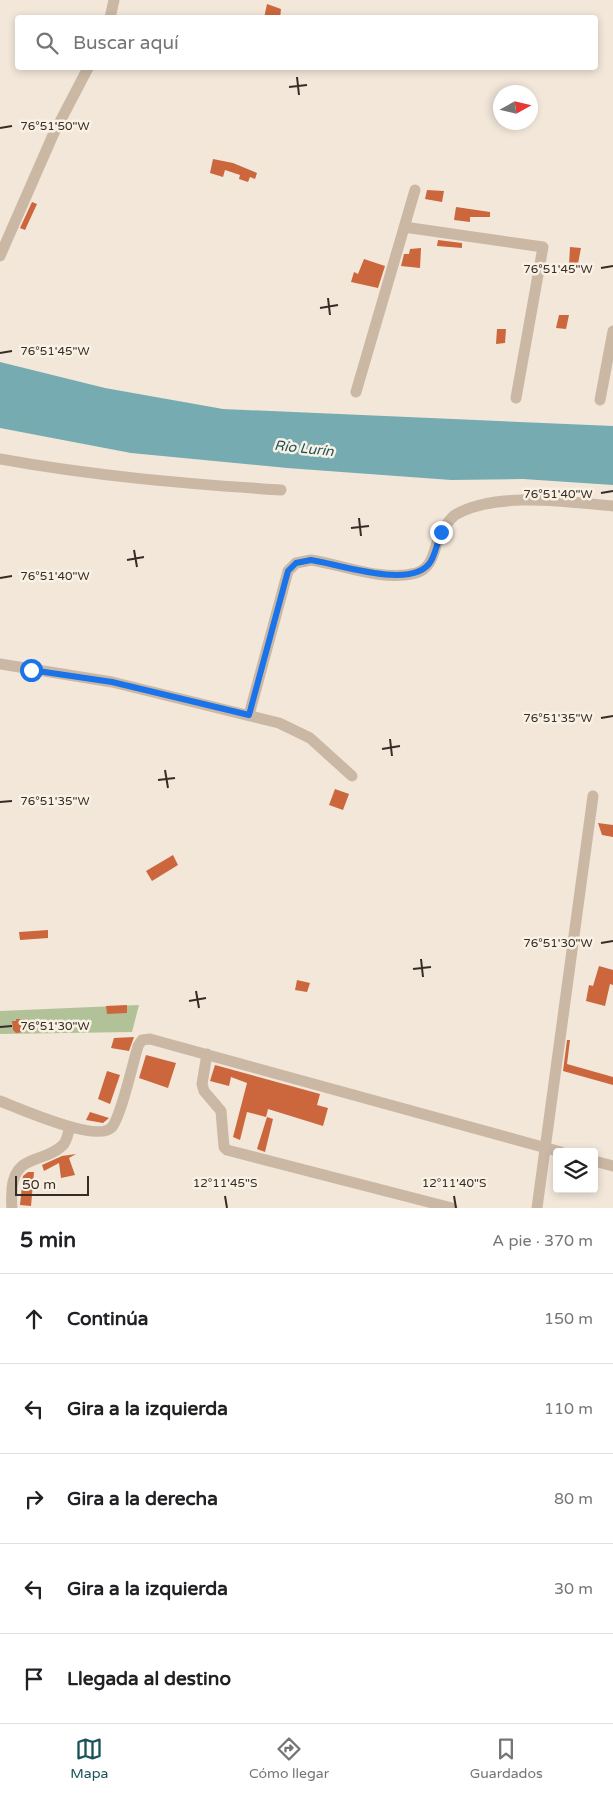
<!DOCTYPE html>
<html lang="es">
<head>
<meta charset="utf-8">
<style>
  :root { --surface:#fff; --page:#f6f6f6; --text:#202124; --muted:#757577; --line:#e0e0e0; --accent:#1a5259 }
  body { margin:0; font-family:"Varela Round",sans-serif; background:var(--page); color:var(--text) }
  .controls { position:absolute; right:15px; bottom:15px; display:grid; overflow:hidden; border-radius:5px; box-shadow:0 2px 8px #0003 }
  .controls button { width:45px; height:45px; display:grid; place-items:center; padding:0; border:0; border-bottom:1px solid var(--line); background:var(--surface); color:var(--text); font:25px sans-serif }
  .compass { position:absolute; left:493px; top:85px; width:45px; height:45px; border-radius:50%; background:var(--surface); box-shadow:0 2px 8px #0003; rotate:82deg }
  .scale { position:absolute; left:15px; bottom:12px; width:74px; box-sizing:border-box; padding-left:5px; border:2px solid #362c26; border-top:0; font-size:14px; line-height:18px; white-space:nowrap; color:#362c26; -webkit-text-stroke:4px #faf1e5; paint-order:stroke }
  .stop { position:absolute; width:15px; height:15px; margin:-11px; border:4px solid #1a73e8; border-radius:50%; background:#fff }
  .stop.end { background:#1a73e8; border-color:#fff; box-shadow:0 1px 5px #0008 }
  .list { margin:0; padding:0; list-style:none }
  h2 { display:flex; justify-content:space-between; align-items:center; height:65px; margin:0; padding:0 20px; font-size:21px }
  h2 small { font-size:16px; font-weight:400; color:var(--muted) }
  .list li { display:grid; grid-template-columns:32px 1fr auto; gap:15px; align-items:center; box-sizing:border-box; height:90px; padding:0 20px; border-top:1px solid var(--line) }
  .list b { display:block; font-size:19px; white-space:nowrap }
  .list em { font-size:16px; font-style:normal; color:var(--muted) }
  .icon { flex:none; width:28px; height:28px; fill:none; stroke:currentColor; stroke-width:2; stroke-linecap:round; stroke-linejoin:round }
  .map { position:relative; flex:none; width:613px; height:1208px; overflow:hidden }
  .search { position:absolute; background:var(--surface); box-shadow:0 2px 8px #0003; left:15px; right:15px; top:15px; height:55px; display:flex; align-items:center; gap:12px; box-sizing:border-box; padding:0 18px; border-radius:5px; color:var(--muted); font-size:19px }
  .sheet { height:515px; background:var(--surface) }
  nav { display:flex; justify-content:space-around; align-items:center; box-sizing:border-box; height:70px; border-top:1px solid var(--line); background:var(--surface); font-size:14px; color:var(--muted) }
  nav a { display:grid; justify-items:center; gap:2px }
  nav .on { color:var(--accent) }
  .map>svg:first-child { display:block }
</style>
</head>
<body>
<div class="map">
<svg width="613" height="1208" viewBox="0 0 613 1208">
  <rect width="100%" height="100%" fill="#f2e7d9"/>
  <path fill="#b2c298" d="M 139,1005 L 132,1032 L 0,1034 L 0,1011 Z"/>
  <path fill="#76acb1" d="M 0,362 L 105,388 L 223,409 L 613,426 L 613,485 L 523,479 L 451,480 L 287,468 L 131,453 L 0,428 Z"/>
  <path fill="#cc663d" d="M 267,4 L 281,9 L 280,18 L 264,18 Z
    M 213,159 L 233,163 L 257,173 L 255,179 L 250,177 L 248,182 L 239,179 L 240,175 L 225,170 L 223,177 L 210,173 Z
    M 427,190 L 444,191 L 442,202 L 425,199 Z
    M 32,202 L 37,204 L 25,230 L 20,228 Z
    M 456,207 L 490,212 L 490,217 L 470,217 L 470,222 L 454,220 Z
    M 438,240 L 462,243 L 462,248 L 437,246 Z
    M 570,247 L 581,248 L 576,274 L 559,273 L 560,265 L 569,265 Z
    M 421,248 L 420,268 L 401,266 L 404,254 L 409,254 L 410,249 Z
    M 364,259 L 385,266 L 378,288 L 351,282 L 354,272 L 358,274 Z
    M 559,315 L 569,315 L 566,329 L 556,328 Z
    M 497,329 L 506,329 L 505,343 L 496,344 Z
    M 335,789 L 349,794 L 343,810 L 329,805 Z
    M 598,823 L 613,825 L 613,837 L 602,835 Z
    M 173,855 L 178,865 L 152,881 L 146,871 Z
    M 48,930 L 48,938 L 20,940 L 19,932 Z
    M 599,966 L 613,970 L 613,985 L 610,984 L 605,1006 L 586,1001 L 589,985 L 593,986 Z
    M 297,980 L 310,983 L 307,992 L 295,990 Z
    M 127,1005 L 127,1013 L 107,1014 L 106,1006 Z
    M 16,1019 L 25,1019 L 24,1032 L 16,1033 L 13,1030 L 12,1021 L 16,1021 Z
    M 134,1037 L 129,1051 L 111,1048 L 114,1038 Z
    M 567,1040 L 570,1040 L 567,1064 L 613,1077 L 613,1085 L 563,1071 Z
    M 146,1055 L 176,1063 L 168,1088 L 139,1078 Z
    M 215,1065 L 320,1094 L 317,1105 L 328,1108 L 323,1126 L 268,1109 L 266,1117 L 247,1112 L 240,1140 L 233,1137 L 247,1083 L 231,1077 L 229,1086 L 210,1081 Z
    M 107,1071 L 120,1075 L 110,1104 L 98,1099 Z
    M 90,1112 L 109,1118 L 103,1123 L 86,1120 Z
    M 267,1117 L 273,1119 L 265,1152 L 257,1149 Z
    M 76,1154 L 69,1158 L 75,1175 L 61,1178 L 59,1163 L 44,1171 L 42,1165 L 62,1156 Z
    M 28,1172 L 34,1172 L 31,1206 L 20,1205 L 23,1176 Z"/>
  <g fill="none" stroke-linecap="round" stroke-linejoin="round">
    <path stroke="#cbb8a4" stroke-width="11" d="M 110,18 L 114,0
      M 404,227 L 543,247 L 516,398
      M 0,256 L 53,135 L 88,68
      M 356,392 L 415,190
      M 600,400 L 613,331
      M 0,459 C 93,476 187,484 281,490
      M 0,664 L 112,682 L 279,723 L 310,738 L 352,776
      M 249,715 L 288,571 L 296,563 L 311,560 C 344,565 383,582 416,573 C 436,567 433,544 443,530 C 446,525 451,518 455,515 C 496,491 568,502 613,506
      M 207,1054 L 202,1084 L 204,1091 L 221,1111 L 224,1147 L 227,1150 L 452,1208
      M 0,1101 C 19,1108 98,1144 112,1127 C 121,1116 133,1063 138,1046 L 142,1040 L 150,1039 L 561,1152
      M 594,1161 L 613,1166
      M 12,1208 C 11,1201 12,1195 12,1188 C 16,1153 44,1164 63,1145 C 67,1141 68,1133 70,1127
      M 537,1208 L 593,796"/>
  </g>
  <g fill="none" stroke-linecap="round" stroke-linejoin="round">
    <path stroke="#1a73e8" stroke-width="6" d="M 31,670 L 112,682 L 249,715 L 288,571 L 296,563 L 311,560 C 339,564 414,591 431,561 C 436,552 438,541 441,532"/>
  </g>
  <path fill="none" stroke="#362c26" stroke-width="2" d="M 297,77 L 299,95M 289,87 L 307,85M 0,128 L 12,126M 601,268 L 613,266M 328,298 L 330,315M 320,308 L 338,305M 0,353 L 12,351M 601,493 L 613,491M 359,518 L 361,536M 351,528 L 369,526M 134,550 L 137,567M 127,560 L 144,557M 0,578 L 12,576M 601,718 L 613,716M 390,739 L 392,756M 382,749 L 400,746M 165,770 L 168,788M 158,780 L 175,778M 0,802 L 12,801M 601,943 L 613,941M 421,959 L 423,977M 413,969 L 431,967M 196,991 L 199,1008M 189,1001 L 206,998M 0,1027 L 12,1026M 225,1196 L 227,1208M 454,1196 L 456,1208"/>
  <g text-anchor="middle" stroke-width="5" stroke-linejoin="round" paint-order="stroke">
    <g font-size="14" font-style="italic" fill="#1a5259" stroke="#faf1e5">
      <text transform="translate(304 448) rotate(6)" y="5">Río Lurín</text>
    </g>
  </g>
  <g font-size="12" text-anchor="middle" fill="#362c26" stroke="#faf1e5" stroke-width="5" stroke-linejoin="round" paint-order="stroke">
    <text x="55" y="130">76°51'50"W</text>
    <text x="558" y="273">76°51'45"W</text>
    <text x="55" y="355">76°51'45"W</text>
    <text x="558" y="498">76°51'40"W</text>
    <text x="55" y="580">76°51'40"W</text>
    <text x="558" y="722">76°51'35"W</text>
    <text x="55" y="805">76°51'35"W</text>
    <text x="558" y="947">76°51'30"W</text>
    <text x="55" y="1030">76°51'30"W</text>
    <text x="225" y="1187">12°11'45"S</text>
    <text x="454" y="1187">12°11'40"S</text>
  </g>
</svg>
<div class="controls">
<button><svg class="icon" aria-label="layers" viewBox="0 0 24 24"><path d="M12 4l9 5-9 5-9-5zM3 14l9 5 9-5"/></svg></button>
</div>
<svg class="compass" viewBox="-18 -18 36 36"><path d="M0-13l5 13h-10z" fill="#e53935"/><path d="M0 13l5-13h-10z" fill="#757577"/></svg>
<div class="scale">50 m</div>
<div class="stop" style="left:31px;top:670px"></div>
<div class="stop end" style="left:441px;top:532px"></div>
<div class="search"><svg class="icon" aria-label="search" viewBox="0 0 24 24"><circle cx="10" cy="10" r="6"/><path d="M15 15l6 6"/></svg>Buscar aquí</div>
</div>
<section class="sheet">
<h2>5 min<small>A pie · 370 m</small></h2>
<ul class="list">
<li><svg class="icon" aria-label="ahead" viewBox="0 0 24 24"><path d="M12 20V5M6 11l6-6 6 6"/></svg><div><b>Continúa</b></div><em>150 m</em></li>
<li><svg class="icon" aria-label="left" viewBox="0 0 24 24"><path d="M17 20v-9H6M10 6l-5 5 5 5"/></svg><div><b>Gira a la izquierda</b></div><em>110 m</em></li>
<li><svg class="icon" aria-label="right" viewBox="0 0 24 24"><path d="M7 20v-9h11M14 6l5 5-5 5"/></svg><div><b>Gira a la derecha</b></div><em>80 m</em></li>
<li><svg class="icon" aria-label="left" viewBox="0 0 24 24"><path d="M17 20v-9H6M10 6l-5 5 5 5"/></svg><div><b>Gira a la izquierda</b></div><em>30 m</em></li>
<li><svg class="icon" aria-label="arrive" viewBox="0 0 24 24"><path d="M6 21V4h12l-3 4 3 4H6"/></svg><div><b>Llegada al destino</b></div></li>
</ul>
</section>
<nav>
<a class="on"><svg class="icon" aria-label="map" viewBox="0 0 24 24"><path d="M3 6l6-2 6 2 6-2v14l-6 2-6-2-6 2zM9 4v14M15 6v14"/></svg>Mapa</a>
<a><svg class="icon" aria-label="directions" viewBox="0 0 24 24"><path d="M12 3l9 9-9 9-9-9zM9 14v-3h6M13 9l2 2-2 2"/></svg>Cómo llegar</a>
<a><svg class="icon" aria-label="saved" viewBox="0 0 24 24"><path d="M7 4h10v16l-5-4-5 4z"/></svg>Guardados</a>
</nav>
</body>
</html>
